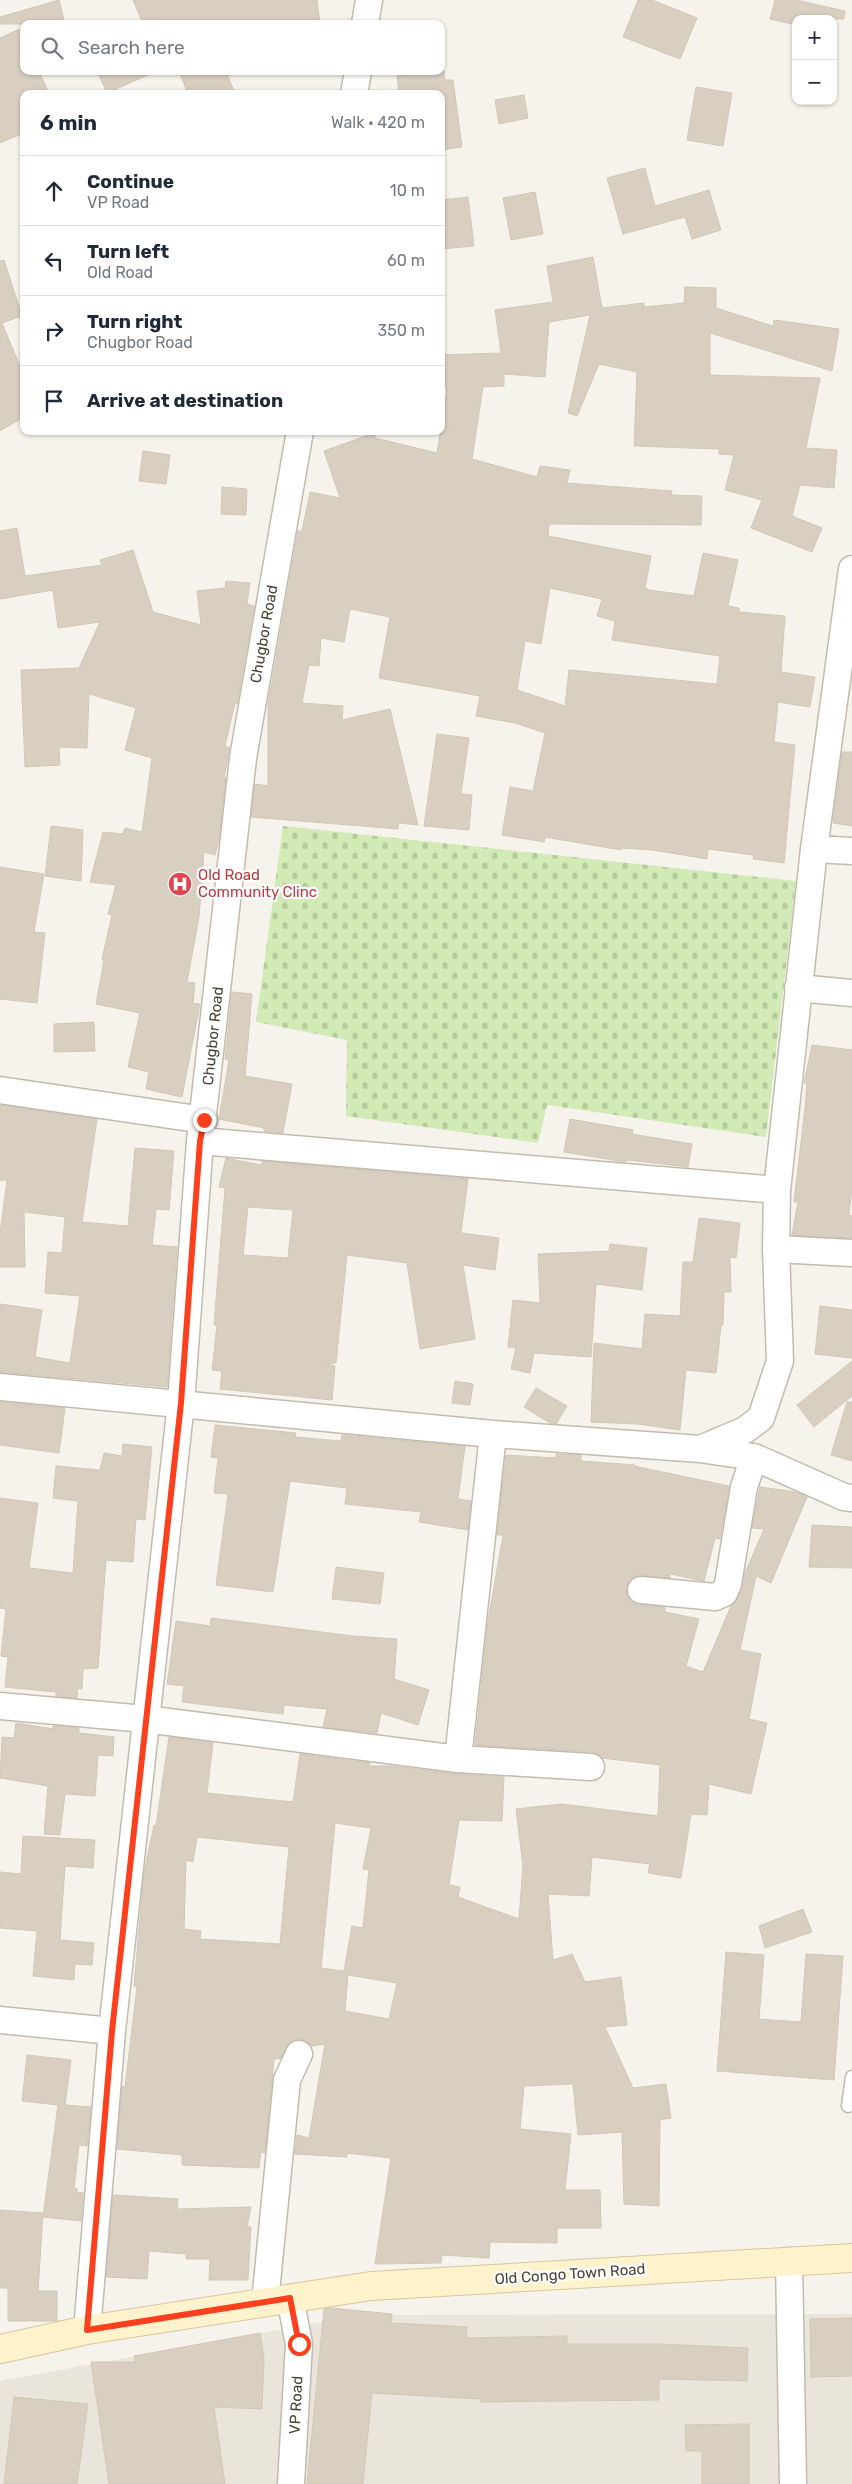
<!DOCTYPE html>
<html lang="en">
<head>
<meta charset="utf-8">
<style>
  :root { --surface:#fff; --page:#f6f6f7; --text:#1f2937; --muted:#747a83; --line:#e0e1e3 }
  body { margin:0; font-family:Rubik,sans-serif; background:var(--page); color:var(--text) }
  .controls { position:absolute; right:15px; top:15px; display:grid; overflow:hidden; border-radius:10px; box-shadow:0 1px 4px #0004 }
  .controls button { width:45px; height:45px; display:grid; place-items:center; padding:0; border:0; border-bottom:1px solid var(--line); background:var(--surface); color:var(--text); font:25px sans-serif }
  .stop { position:absolute; width:15px; height:15px; margin:-11px; border:4px solid #fc3f1d; border-radius:50%; background:#fff }
  .stop.end { background:#fc3f1d; border-color:#fff; box-shadow:0 1px 5px #0008 }
  .list { margin:0; padding:0; list-style:none }
  h2 { display:flex; justify-content:space-between; align-items:center; height:65px; margin:0; padding:0 20px; font-size:21px }
  h2 small { font-size:16px; font-weight:400; color:var(--muted) }
  .list li { display:grid; grid-template-columns:32px 1fr auto; gap:15px; align-items:center; box-sizing:border-box; height:70px; padding:0 20px; border-top:1px solid var(--line) }
  .list b { display:block; font-size:19px; white-space:nowrap }
  .list p { margin:0; font-size:16px; white-space:nowrap; color:var(--muted) }
  .list em { font-size:16px; font-style:normal; color:var(--muted) }
  .icon { flex:none; width:28px; height:28px; fill:none; stroke:currentColor; stroke-width:2; stroke-linecap:round; stroke-linejoin:round }
  .map { position:relative; flex:none; width:852px; height:2484px; overflow:hidden }
  .search { position:absolute; background:var(--surface); box-shadow:0 1px 4px #0004; left:20px; top:20px; width:425px; height:55px; display:flex; align-items:center; gap:12px; box-sizing:border-box; padding:0 18px; border-radius:10px; color:var(--muted); font-size:19px }
  .panel { position:absolute; background:var(--surface); box-shadow:0 1px 4px #0004; left:20px; top:90px; width:425px; height:345px; border-radius:10px }
  .map>svg:first-child { display:block }
</style>
</head>
<body>
<div class="map">
<svg width="852" height="2484" viewBox="0 0 852 2484">
  <defs>
    <pattern id="cemetery-stones" width="16" height="16" patternUnits="userSpaceOnUse" patternTransform="scale(1.25)"><rect width="16" height="16" fill="#d2eab5"/><path d="M2 7V4a2 2 0 0 1 4 0v3zM10 15v-3a2 2 0 0 1 4 0v3z" fill="#b6ca9c"/></pattern>
  </defs>
  <rect width="100%" height="100%" fill="#f6f3ec"/>
  <path fill="#eae5da" d="M 852,2314 L 852,2484 L 0,2484 L 0,2381 L 360,2315 Z"/>
  <path fill="url(#cemetery-stones)" d="M 283,826 L 796,881 L 766,1137 L 547,1105 L 538,1143 L 346,1116 L 347,1040 L 256,1022 Z"/>
  <path fill="#d8cfc1" stroke="#d3c7b4" fill-rule="evenodd" d="M 59,0 L 65,24 L 0,24 L 0,17 Z
    M 133,0 L 317,0 L 320,24 L 143,24 Z
    M 638,0 L 652,0 L 697,18 L 680,59 L 623,37 Z
    M 775,0 L 796,0 L 845,11 L 844,19 L 796,19 L 796,25 L 770,19 Z
    M 24,27 L 24,71 L 39,71 L 49,94 L 24,94 L 24,133 L 0,143 L 0,38 Z
    M 444,70 L 445,80 L 453,80 L 462,147 L 441,150 L 441,94 L 399,94 L 397,76 Z
    M 97,71 L 157,71 L 107,93 Z
    M 179,71 L 226,71 L 235,94 L 188,94 Z
    M 696,87 L 732,93 L 723,146 L 687,140 Z
    M 524,95 L 528,118 L 499,124 L 495,100 Z
    M 645,168 L 655,206 L 709,190 L 721,230 L 692,239 L 685,217 L 623,234 L 607,178 Z
    M 535,192 L 543,234 L 511,240 L 503,198 Z
    M 468,197 L 474,246 L 441,249 L 441,200 Z
    M 593,257 L 602,308 L 644,303 L 644,307 L 684,303 L 685,287 L 716,288 L 716,308 L 773,326 L 774,320 L 839,329 L 832,371 L 710,333 L 710,375 L 820,378 L 806,448 L 837,450 L 834,488 L 800,485 L 792,516 L 822,528 L 812,552 L 751,528 L 762,500 L 725,490 L 734,455 L 719,454 L 719,449 L 634,446 L 637,372 L 599,364 L 577,416 L 568,413 L 590,315 L 549,322 L 545,377 L 504,374 L 504,386 L 483,387 L 472,459 L 537,477 L 540,466 L 570,470 L 567,483 L 672,491 L 671,495 L 702,496 L 701,525 L 549,524 L 548,536 L 651,556 L 645,588 L 649,590 L 694,596 L 703,553 L 738,560 L 728,606 L 739,608 L 739,612 L 785,616 L 781,672 L 815,677 L 810,707 L 778,702 L 774,742 L 795,745 L 784,863 L 753,859 L 754,855 L 708,849 L 707,859 L 653,850 L 621,848 L 621,850 L 545,837 L 544,842 L 502,835 L 510,787 L 533,791 L 545,733 L 515,723 L 476,716 L 480,696 L 379,678 L 390,617 L 350,609 L 344,642 L 321,638 L 319,666 L 309,665 L 302,703 L 343,706 L 342,720 L 390,709 L 418,825 L 399,823 L 398,829 L 251,817 L 255,784 L 268,786 L 268,705 L 298,531 L 302,531 L 310,492 L 340,498 L 324,451 L 374,433 L 375,438 L 437,453 L 447,389 L 441,389 L 441,355 L 501,353 L 495,310 L 553,302 L 547,266 ZM 550,588 L 602,599 L 597,616 L 615,621 L 612,640 L 720,656 L 717,684 L 569,670 L 565,706 L 517,690 L 525,641 L 541,644 Z
    M 4,260 L 22,316 L 2,323 L 24,376 L 24,417 L 0,431 L 0,261 Z
    M 143,451 L 170,455 L 166,484 L 139,481 Z
    M 222,487 L 247,489 L 246,515 L 221,514 Z
    M 17,528 L 25,576 L 102,565 L 100,560 L 133,550 L 153,612 L 201,625 L 197,591 L 225,588 L 226,581 L 250,583 L 247,604 L 254,606 L 237,704 L 235,703 L 225,746 L 230,748 L 224,777 L 226,778 L 219,839 L 215,855 L 204,852 L 199,917 L 187,982 L 195,983 L 193,1003 L 200,1004 L 182,1097 L 146,1089 L 149,1072 L 128,1067 L 140,1013 L 96,1004 L 104,960 L 102,959 L 112,915 L 108,914 L 116,885 L 90,882 L 103,832 L 123,834 L 125,828 L 142,832 L 152,758 L 125,750 L 136,708 L 89,694 L 87,748 L 59,747 L 60,765 L 25,767 L 21,670 L 79,668 L 100,622 L 58,628 L 53,590 L 0,599 L 0,531 Z
    M 437,734 L 469,738 L 461,794 L 472,795 L 469,830 L 424,826 Z
    M 842,752 L 852,752 L 852,826 L 833,823 Z
    M 51,826 L 83,830 L 81,881 L 45,876 Z
    M 0,867 L 44,874 L 34,932 L 45,933 L 37,1003 L 0,999 Z
    M 232,992 L 252,994 L 245,1076 L 292,1084 L 283,1133 L 264,1131 L 264,1128 L 219,1119 L 229,1060 L 225,1059 Z
    M 94,1022 L 95,1051 L 54,1052 L 54,1024 Z
    M 812,1045 L 852,1050 L 852,1188 L 849,1215 L 852,1216 L 852,1238 L 792,1235 L 798,1202 L 794,1202 L 805,1108 L 807,1083 L 804,1083 Z
    M 0,1105 L 97,1119 L 82,1222 L 128,1226 L 135,1148 L 174,1151 L 169,1210 L 156,1209 L 152,1245 L 177,1247 L 167,1387 L 0,1372 L 0,1304 L 42,1310 L 35,1357 L 70,1363 L 80,1296 L 45,1293 L 48,1252 L 62,1253 L 65,1217 L 24,1212 L 25,1267 L 0,1267 L 0,1233 L 7,1180 L 0,1180 Z
    M 570,1119 L 633,1130 L 632,1134 L 692,1144 L 688,1167 L 628,1160 L 625,1162 L 564,1152 Z
    M 226,1158 L 261,1165 L 262,1161 L 468,1179 L 461,1233 L 499,1238 L 495,1270 L 463,1265 L 475,1339 L 420,1349 L 407,1263 L 347,1255 L 336,1363 L 326,1364 L 335,1366 L 332,1400 L 220,1389 L 222,1371 L 212,1370 L 217,1325 L 214,1325 L 225,1188 L 219,1187 ZM 248,1207 L 293,1210 L 288,1258 L 243,1255 Z
    M 699,1218 L 740,1223 L 736,1258 L 730,1257 L 731,1292 L 724,1292 L 723,1325 L 721,1325 L 716,1373 L 686,1370 L 680,1430 L 638,1424 L 591,1422 L 594,1343 L 642,1349 L 645,1314 L 680,1316 L 683,1262 L 693,1262 Z
    M 610,1244 L 647,1248 L 642,1290 L 596,1284 L 591,1357 L 534,1353 L 530,1373 L 511,1369 L 516,1348 L 508,1347 L 513,1300 L 540,1303 L 538,1254 L 609,1251 Z
    M 820,1306 L 852,1310 L 852,1358 L 815,1354 Z
    M 852,1361 L 852,1396 L 814,1427 L 797,1405 Z
    M 455,1381 L 473,1384 L 470,1405 L 452,1403 Z
    M 536,1388 L 567,1406 L 556,1424 L 550,1423 L 524,1407 Z
    M 0,1402 L 65,1408 L 59,1453 L 0,1445 Z
    M 847,1402 L 852,1402 L 852,1461 L 831,1455 Z
    M 215,1425 L 296,1433 L 295,1437 L 341,1441 L 342,1435 L 465,1446 L 458,1499 L 471,1501 L 468,1530 L 419,1522 L 421,1512 L 345,1504 L 347,1488 L 290,1481 L 273,1592 L 216,1585 L 228,1494 L 214,1493 L 218,1458 L 211,1457 Z
    M 123,1444 L 152,1447 L 145,1520 L 136,1519 L 133,1562 L 106,1560 L 98,1668 L 83,1669 L 82,1689 L 78,1688 L 77,1698 L 56,1696 L 56,1692 L 5,1687 L 8,1657 L 1,1656 L 6,1609 L 0,1608 L 0,1498 L 38,1503 L 29,1568 L 73,1573 L 78,1501 L 53,1498 L 56,1466 L 100,1470 L 104,1453 L 122,1456 Z
    M 556,1454 L 581,1455 L 581,1461 L 635,1465 L 634,1466 L 729,1486 L 720,1539 L 715,1538 L 704,1581 L 670,1574 L 670,1578 L 642,1575 L 634,1577 L 629,1582 L 626,1588 L 627,1596 L 633,1602 L 665,1607 L 665,1612 L 699,1619 L 686,1666 L 703,1672 L 731,1606 L 742,1590 L 745,1573 L 764,1529 L 752,1528 L 760,1487 L 796,1492 L 807,1497 L 771,1583 L 756,1576 L 740,1650 L 761,1654 L 749,1719 L 767,1723 L 751,1794 L 709,1784 L 707,1815 L 691,1814 L 681,1878 L 648,1873 L 650,1864 L 592,1857 L 589,1896 L 548,1894 L 553,1960 L 572,1954 L 585,1982 L 621,1977 L 627,2025 L 605,2027 L 633,2088 L 666,2084 L 671,2118 L 660,2120 L 659,2206 L 624,2204 L 622,2132 L 578,2135 L 573,2084 L 524,2086 L 520,2129 L 571,2134 L 565,2190 L 600,2190 L 601,2228 L 557,2228 L 557,2243 L 490,2242 L 489,2258 L 442,2255 L 441,2263 L 375,2264 L 391,2158 L 347,2153 L 347,2157 L 295,2154 L 297,2135 L 309,2138 L 325,2044 L 312,2046 L 306,2041 L 297,2039 L 290,2042 L 280,2059 L 274,2059 L 265,2153 L 261,2152 L 259,2168 L 182,2165 L 182,2155 L 117,2149 L 122,2086 L 125,2087 L 137,1987 L 134,1986 L 144,1873 L 154,1825 L 156,1826 L 169,1737 L 213,1743 L 207,1793 L 293,1802 L 300,1754 L 370,1763 L 369,1766 L 391,1766 L 457,1774 L 504,1777 L 502,1821 L 459,1820 L 449,1885 L 460,1887 L 458,1897 L 519,1919 L 523,1866 L 516,1809 L 561,1804 L 658,1816 L 660,1765 L 602,1758 L 592,1752 L 475,1745 L 488,1621 L 503,1535 L 497,1535 L 506,1455 L 556,1458 ZM 335,1823 L 371,1828 L 363,1869 L 369,1870 L 363,1928 L 352,1926 L 344,1971 L 321,1968 ZM 197,1837 L 289,1847 L 280,1944 L 200,1939 L 201,1931 L 184,1929 L 186,1860 L 193,1862 ZM 348,1975 L 397,1983 L 389,2019 L 345,2011 Z
    M 812,1525 L 852,1527 L 852,1568 L 809,1567 Z
    M 336,1567 L 384,1573 L 380,1604 L 332,1599 Z
    M 211,1618 L 353,1636 L 397,1639 L 394,1679 L 429,1690 L 418,1725 L 381,1713 L 377,1733 L 323,1727 L 327,1709 L 284,1705 L 283,1714 L 182,1702 L 184,1686 L 167,1684 L 176,1621 L 210,1626 Z
    M 16,1723 L 53,1729 L 53,1726 L 79,1728 L 79,1733 L 114,1737 L 113,1756 L 98,1755 L 95,1796 L 65,1794 L 60,1835 L 44,1834 L 48,1786 L 0,1778 L 2,1737 L 14,1738 Z
    M 23,1836 L 95,1840 L 93,1868 L 65,1866 L 60,1940 L 94,1943 L 92,1965 L 75,1964 L 74,1980 L 33,1976 L 37,1931 L 0,1928 L 0,1872 L 21,1874 Z
    M 803,1909 L 812,1932 L 765,1948 L 759,1926 Z
    M 726,1952 L 764,1955 L 759,2019 L 801,2022 L 806,1954 L 843,1956 L 834,2080 L 717,2071 Z
    M 27,2055 L 71,2060 L 65,2105 L 91,2107 L 87,2146 L 79,2145 L 74,2188 L 77,2189 L 77,2192 L 83,2193 L 81,2221 L 43,2217 L 58,2105 L 22,2101 Z
    M 113,2195 L 178,2199 L 177,2209 L 251,2207 L 247,2227 L 251,2227 L 248,2280 L 209,2280 L 210,2259 L 186,2259 L 186,2254 L 149,2251 L 147,2279 L 106,2277 Z
    M 0,2210 L 43,2213 L 38,2291 L 57,2291 L 57,2321 L 8,2321 L 8,2288 L 0,2288 Z
    M 331,2308 L 392,2314 L 391,2323 L 467,2327 L 466,2338 L 567,2336 L 567,2344 L 660,2344 L 748,2348 L 747,2381 L 659,2379 L 659,2400 L 480,2402 L 480,2399 L 372,2393 L 363,2484 L 307,2484 L 324,2309 Z
    M 852,2318 L 852,2376 L 811,2377 L 810,2319 Z
    M 260,2333 L 264,2359 L 262,2409 L 214,2407 L 225,2484 L 109,2484 L 91,2362 L 135,2362 L 134,2356 Z
    M 14,2397 L 88,2404 L 77,2484 L 4,2484 Z
    M 749,2424 L 749,2484 L 702,2484 L 702,2451 L 686,2451 L 685,2425 Z"/>
  <g fill="none" stroke-linecap="round" stroke-linejoin="round">
    <g stroke="#c2bbae" stroke-width="15">
      <path id="lane" d="M 848,2106 L 852,2077"/>
    </g>
    <g stroke="#c2bbae" stroke-width="29">
      <path id="street" d="M 365,24 L 369,0
        M 354,94 L 358,71
        M 814,849 L 852,851
        M 798,988 L 852,993
        M 0,1090 L 204,1120
        M 200,1141 L 777,1190
        M 776,1249 L 852,1253
        M 0,1387 L 493,1434 L 700,1449 L 754,1457 L 844,1497 L 852,1498
        M 493,1434 L 458,1759 L 591,1767
        M 700,1449 L 745,1430 L 761,1418 L 780,1361 L 776,1249 L 777,1190 L 814,849 L 852,569
        M 641,1590 L 715,1597 L 724,1593 L 728,1584 L 744,1487 L 754,1457
        M 0,1706 L 145,1719 L 458,1759
        M 0,2020 L 112,2031
        M 789,2261 L 793,2484
        M 290,2298 L 299,2344 L 291,2484
        M 265,2302 L 287,2080 L 299,2054
        M 87,2330 L 112,2031 L 181,1403 L 200,1141 L 243,758 L 300,431"/>
    </g>
    <g stroke="#d6c79b" stroke-width="30">
      <path id="secondary" d="M 0,2349 L 87,2330 L 371,2286 L 852,2258"/>
    </g>
    <use href="#lane" stroke="#fff" stroke-width="12"/>
    <use href="#street" stroke="#fff" stroke-width="26"/>
    <use href="#secondary" stroke="#fff3cd" stroke-width="28"/>
  </g>
  <g fill="none" stroke-linecap="round" stroke-linejoin="round">
    <path stroke="#fc3f1d" stroke-width="6" d="M 204,1120 L 200,1141 L 181,1403 L 112,2031 L 87,2330 L 290,2298 L 299,2344"/>
  </g>
  <defs>
    <g id="hospital-disc" transform="scale(1.25)"><circle r="9.5" fill="#e0444e" stroke="#fff"/><path d="M-5-5h3v3.5h4V-5h3V5h-3V1.5h-4V5h-3Z" fill="#fff"/></g>
  </defs>
  <g fill-rule="evenodd">
    <use href="#hospital-disc" x="180" y="884"/>
  </g>
  <g text-anchor="middle" stroke-width="4.5" stroke-linejoin="round" paint-order="stroke">
    <g font-size="15" fill="#4b4439" stroke="#fff">
      <text transform="translate(264 634) rotate(-80)" y="5">Chugbor Road</text>
      <text transform="translate(213 1036) rotate(-84)" y="5">Chugbor Road</text>
      <text transform="translate(570 2274) rotate(-4)" y="5">Old Congo Town Road</text>
      <text transform="translate(296 2405) rotate(-87)" y="5">VP Road</text>
    </g>
    <g font-size="15" fill="#be3a42" stroke="#fff" text-anchor="start">
      <text x="198" y="880">Old Road<tspan x="198" dy="17">Community Clinc</tspan></text>
    </g>
  </g>
</svg>
<div class="controls">
<button>+</button>
<button>−</button>
</div>
<div class="stop" style="left:299px;top:2344px"></div>
<div class="stop end" style="left:204px;top:1120px"></div>
<div class="search"><svg class="icon" aria-label="search" viewBox="0 0 24 24"><circle cx="10" cy="10" r="6"/><path d="M15 15l6 6"/></svg>Search here</div>
<section class="panel">
<h2>6 min<small>Walk · 420 m</small></h2>
<ul class="list">
<li><svg class="icon" aria-label="ahead" viewBox="0 0 24 24"><path d="M12 20V5M6 11l6-6 6 6"/></svg><div><b>Continue</b><p>VP Road</p></div><em>10 m</em></li>
<li><svg class="icon" aria-label="left" viewBox="0 0 24 24"><path d="M17 20v-9H6M10 6l-5 5 5 5"/></svg><div><b>Turn left</b><p>Old Road</p></div><em>60 m</em></li>
<li><svg class="icon" aria-label="right" viewBox="0 0 24 24"><path d="M7 20v-9h11M14 6l5 5-5 5"/></svg><div><b>Turn right</b><p>Chugbor Road</p></div><em>350 m</em></li>
<li><svg class="icon" aria-label="arrive" viewBox="0 0 24 24"><path d="M6 21V4h12l-3 4 3 4H6"/></svg><div><b>Arrive at destination</b></div></li>
</ul>
</section>
</div>
</body>
</html>
